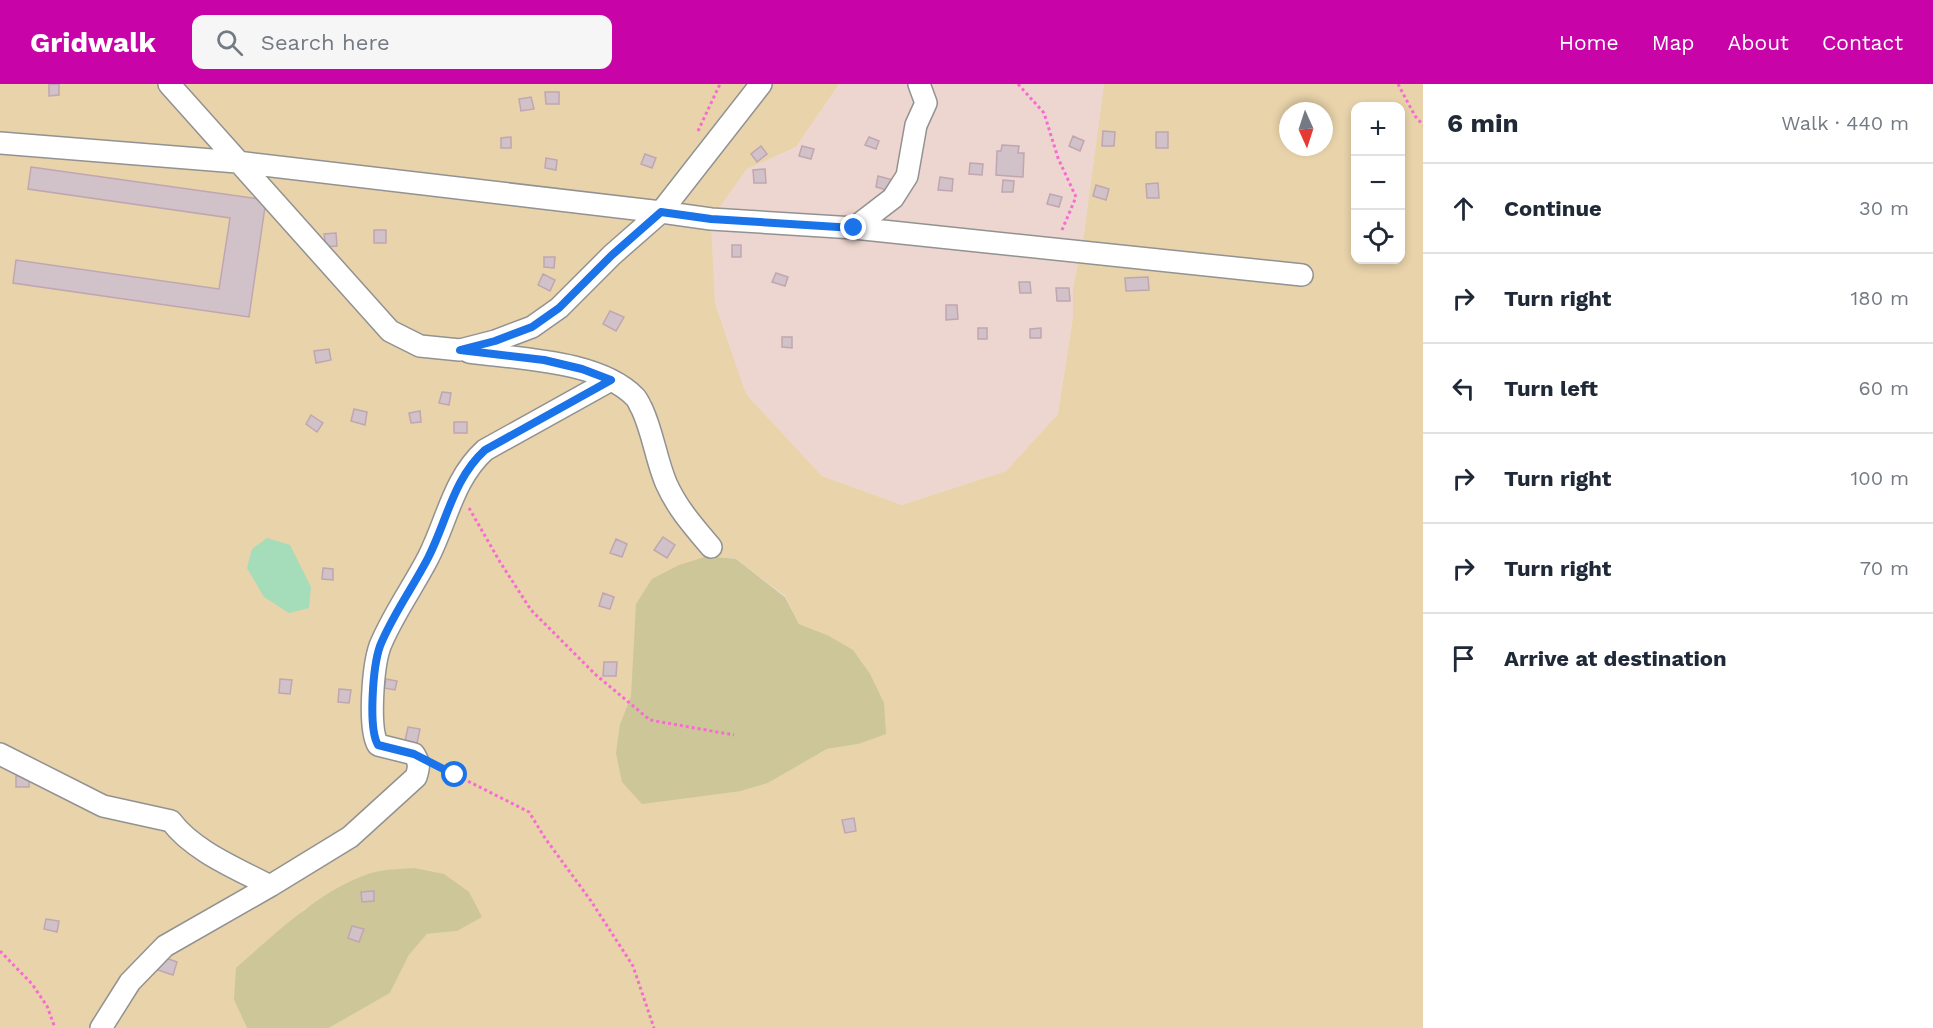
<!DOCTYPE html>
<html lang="en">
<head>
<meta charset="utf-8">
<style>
  :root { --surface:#fff; --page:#f6f6f7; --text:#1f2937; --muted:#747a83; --line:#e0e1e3; --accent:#c804a9 }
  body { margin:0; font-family:"Work Sans",sans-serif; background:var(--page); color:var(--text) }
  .controls { position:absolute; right:18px; top:18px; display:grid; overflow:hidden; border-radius:12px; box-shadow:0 3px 9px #0003 }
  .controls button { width:54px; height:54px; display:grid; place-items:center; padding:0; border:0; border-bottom:2px solid var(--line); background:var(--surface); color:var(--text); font:30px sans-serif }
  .compass { position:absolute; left:1279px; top:18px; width:54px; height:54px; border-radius:50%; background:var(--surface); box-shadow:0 3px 9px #0003; rotate:177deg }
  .stop { position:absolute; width:18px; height:18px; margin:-14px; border:4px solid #1a73e8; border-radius:50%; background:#fff }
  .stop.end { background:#1a73e8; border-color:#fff; box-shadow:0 2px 6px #0008 }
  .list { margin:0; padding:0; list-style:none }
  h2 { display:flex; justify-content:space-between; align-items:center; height:78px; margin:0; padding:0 24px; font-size:26px }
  h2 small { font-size:20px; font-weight:400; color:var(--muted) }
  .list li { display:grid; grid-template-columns:39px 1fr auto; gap:18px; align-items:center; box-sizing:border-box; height:90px; padding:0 24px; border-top:2px solid var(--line) }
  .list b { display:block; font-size:22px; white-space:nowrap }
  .list em { font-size:20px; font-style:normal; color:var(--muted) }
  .icon { flex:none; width:33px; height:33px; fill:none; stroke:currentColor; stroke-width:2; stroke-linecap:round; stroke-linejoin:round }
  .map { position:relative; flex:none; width:1423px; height:944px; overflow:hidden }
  header { display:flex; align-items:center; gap:36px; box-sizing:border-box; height:84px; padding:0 30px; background:var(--accent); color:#fff }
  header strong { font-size:28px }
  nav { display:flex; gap:33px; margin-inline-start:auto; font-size:21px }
  .search { width:420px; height:54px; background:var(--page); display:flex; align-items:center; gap:15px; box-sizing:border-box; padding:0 21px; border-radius:12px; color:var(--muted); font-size:22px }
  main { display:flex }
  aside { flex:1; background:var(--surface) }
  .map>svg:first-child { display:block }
</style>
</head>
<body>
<header>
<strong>Gridwalk</strong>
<div class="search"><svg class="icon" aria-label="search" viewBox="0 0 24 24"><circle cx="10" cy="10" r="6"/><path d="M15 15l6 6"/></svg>Search here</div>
<nav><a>Home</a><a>Map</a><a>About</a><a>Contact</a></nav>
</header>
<main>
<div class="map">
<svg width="1423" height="944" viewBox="0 0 1423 944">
  <rect width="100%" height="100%" fill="#efe4e6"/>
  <path fill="#edd6cf" d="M 839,0 L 1104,0 L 1084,149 L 1073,204 L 1073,233 L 1058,330 L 1006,387 L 902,421 L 822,392 L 746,310 L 715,219 L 711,135 L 747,85 L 796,63 Z"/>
  <path fill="#e8d3aa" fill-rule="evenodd" d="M 0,0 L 839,0 L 796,63 L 747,85 L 711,135 L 715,219 L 746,310 L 822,392 L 902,421 L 1006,387 L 1058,330 L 1073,233 L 1073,204 L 1084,149 L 1104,0 L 1423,0 L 1423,944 L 329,944 L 390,909 L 409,871 L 427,850 L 457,847 L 385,786 L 356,795 L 303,826 L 234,916 L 247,944 L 0,944 ZM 1356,22 L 1400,22 L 1400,176 L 1356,176 ZM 1288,27 L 1324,27 L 1324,63 L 1288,63 ZM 708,472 L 736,475 L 785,512 L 799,540 L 827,551 L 858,660 L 827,665 L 768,699 L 741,707 L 620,640 L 631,612 Z"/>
  <path fill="#cdc699" d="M 708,472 L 736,475 L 785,513 L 799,540 L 827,551 L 853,566 L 870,590 L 884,619 L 886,650 L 858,660 L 827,665 L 768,699 L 741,707 L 642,720 L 622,698 L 616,669 L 620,640 L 631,612 L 636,520 L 652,495 L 679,481 Z
    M 414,784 L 444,790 L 469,808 L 482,833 L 457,847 L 427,850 L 409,871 L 390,909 L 329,944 L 247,944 L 234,916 L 236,884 C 275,850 333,793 386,786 C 395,785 405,785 414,784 Z"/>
  <path fill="#a5dcba" d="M 267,454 L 290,461 L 311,503 L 309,524 L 289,529 L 264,513 L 247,484 L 252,465 Z"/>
  <path fill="#d1c1c8" stroke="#c0a6b1" stroke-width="1.5" d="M 49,0 L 59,0 L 59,11 L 49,12 Z
    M 545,8 L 559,8 L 559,20 L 546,20 Z
    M 531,13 L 534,25 L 521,27 L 519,15 Z
    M 1103,47 L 1115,48 L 1114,62 L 1102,62 Z
    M 1156,48 L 1168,48 L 1168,64 L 1156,64 Z
    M 1073,52 L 1084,57 L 1080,67 L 1069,62 Z
    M 511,53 L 511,64 L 501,64 L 501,54 Z
    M 869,53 L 879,57 L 876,65 L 865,61 Z
    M 1002,61 L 1019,62 L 1018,69 L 1024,69 L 1023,93 L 996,91 L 997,67 L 1001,67 Z
    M 761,62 L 767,70 L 757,78 L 751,70 Z
    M 802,62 L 814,65 L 811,75 L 799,72 Z
    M 645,70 L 656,74 L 652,84 L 641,80 Z
    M 546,74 L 557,76 L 556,86 L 545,84 Z
    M 970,79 L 983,80 L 982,91 L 969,90 Z
    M 31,83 L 266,116 L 249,233 L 13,199 L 16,176 L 219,205 L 230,134 L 28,105 Z
    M 765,85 L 766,99 L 754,99 L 753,86 Z
    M 878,92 L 893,96 L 890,107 L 876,103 Z
    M 940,93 L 953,95 L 952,107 L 938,106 Z
    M 1003,96 L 1014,97 L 1013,108 L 1002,108 Z
    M 1158,99 L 1159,114 L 1147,114 L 1146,100 Z
    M 1096,101 L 1109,105 L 1106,116 L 1093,112 Z
    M 1050,110 L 1062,113 L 1059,123 L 1047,120 Z
    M 374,146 L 386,146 L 386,159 L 374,159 Z
    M 336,149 L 337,162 L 326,163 L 324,150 Z
    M 732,161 L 741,161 L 741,173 L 732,173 Z
    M 544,173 L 555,173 L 554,184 L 544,183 Z
    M 776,189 L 788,193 L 785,202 L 772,198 Z
    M 543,190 L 555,196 L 550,207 L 538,201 Z
    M 1148,193 L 1149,206 L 1126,207 L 1125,194 Z
    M 1019,198 L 1030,198 L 1031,209 L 1020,209 Z
    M 1056,204 L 1069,204 L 1070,217 L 1057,217 Z
    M 946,221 L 957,221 L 958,235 L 946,236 Z
    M 610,227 L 624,233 L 616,247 L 603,240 Z
    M 978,244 L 987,244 L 987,255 L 978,255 Z
    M 1041,244 L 1041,254 L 1030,254 L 1030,245 Z
    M 782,253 L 792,253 L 792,264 L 782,263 Z
    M 329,265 L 331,276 L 316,279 L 314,267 Z
    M 442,308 L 451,309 L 449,321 L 439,319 Z
    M 354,325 L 367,328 L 365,341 L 351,337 Z
    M 420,327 L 421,338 L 411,339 L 409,329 Z
    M 311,331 L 323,339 L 317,348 L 306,340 Z
    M 454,338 L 467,338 L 467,349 L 454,349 Z
    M 663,453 L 675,461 L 667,474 L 654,466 Z
    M 616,455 L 627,460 L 622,473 L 610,469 Z
    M 323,484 L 333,485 L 333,496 L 322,495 Z
    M 603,509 L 614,513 L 610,525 L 599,522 Z
    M 604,578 L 617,578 L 616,592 L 603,592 Z
    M 280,595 L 292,596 L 290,610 L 279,609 Z
    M 386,595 L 397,597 L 395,606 L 384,604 Z
    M 339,605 L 351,606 L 349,619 L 338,618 Z
    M 408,643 L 420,645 L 417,659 L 405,657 Z
    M 29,691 L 29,703 L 16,703 L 16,692 Z
    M 854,734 L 856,747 L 845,749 L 842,736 Z
    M 374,807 L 374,817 L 362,818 L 361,808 Z
    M 46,835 L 59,837 L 57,848 L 44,845 Z
    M 352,842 L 364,845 L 359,858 L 348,854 Z
    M 163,873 L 177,878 L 173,891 L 158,886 Z"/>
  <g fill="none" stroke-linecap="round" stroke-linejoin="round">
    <g stroke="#929292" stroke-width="24">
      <path id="minor" d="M 169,0 L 390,247 L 420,262 L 460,266 L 495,257 L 532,243 L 559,224 L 612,171 L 661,128 L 761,0
        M 0,59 L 237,78 L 661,128 L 711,135 L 854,144 L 1302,191
        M 854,144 L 893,114 L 907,92 L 916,41 L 926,19 L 919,0
        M 469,268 C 518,275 599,276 635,313 C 638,316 640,322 642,325 C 653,349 656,375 666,399 C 677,424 694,443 711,463
        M 0,670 L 103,722 L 171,737 C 193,767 238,785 270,802
        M 101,944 L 130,898 L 165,862 L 270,802 L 350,753 L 416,693 C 419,684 420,679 414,670 L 378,661 C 368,644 373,582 380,562 C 392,532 413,503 428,474 C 447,437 453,395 485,366 L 611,296"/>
    </g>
    <path stroke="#f76cd3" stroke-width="3" stroke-dasharray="3 3" stroke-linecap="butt" d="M 1018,0 L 1044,29 L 1058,74 L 1076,113 L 1062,146
      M 1398,0 L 1415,32 L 1423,41
      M 698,47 L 720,0
      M 469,424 L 500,478 L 531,526 L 596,591 L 650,636 L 734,651
      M 436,681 L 529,728 L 545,754 L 591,817 L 633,882 L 654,944
      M 0,867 L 32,900 L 47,922 L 55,944"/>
    <use href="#minor" stroke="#fff" stroke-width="21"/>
  </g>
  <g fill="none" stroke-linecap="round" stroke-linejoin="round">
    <path stroke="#1a73e8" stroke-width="8" d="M 455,691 L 414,670 L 378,661 C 368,644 373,582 380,562 C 392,532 413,503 428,474 C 447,437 453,395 485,366 L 611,296 L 582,285 L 544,276 L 460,266 L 495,257 L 532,243 L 559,224 L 612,171 L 661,128 L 711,135 L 854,144"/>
  </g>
</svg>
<div class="controls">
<button>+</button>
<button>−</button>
<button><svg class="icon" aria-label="locate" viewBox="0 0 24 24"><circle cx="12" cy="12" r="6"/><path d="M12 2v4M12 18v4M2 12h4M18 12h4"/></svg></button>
</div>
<svg class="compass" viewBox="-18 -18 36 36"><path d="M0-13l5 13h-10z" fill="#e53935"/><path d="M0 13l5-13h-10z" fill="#747a83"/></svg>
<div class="stop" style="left:455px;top:691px"></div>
<div class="stop end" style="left:854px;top:144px"></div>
</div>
<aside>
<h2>6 min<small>Walk · 440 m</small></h2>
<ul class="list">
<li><svg class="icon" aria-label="ahead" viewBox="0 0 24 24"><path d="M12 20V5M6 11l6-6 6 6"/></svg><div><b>Continue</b></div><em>30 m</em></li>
<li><svg class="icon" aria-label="right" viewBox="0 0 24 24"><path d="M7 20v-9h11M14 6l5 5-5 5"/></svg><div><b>Turn right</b></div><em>180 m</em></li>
<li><svg class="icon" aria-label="left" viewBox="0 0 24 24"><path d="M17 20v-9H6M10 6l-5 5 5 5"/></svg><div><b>Turn left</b></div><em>60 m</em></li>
<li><svg class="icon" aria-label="right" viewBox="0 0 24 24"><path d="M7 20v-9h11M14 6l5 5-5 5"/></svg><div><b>Turn right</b></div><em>100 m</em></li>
<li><svg class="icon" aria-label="right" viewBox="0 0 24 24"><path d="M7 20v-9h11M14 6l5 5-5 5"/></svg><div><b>Turn right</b></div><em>70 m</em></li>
<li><svg class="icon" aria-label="arrive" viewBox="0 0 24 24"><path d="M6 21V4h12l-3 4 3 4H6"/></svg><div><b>Arrive at destination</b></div></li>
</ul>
</aside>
</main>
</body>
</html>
